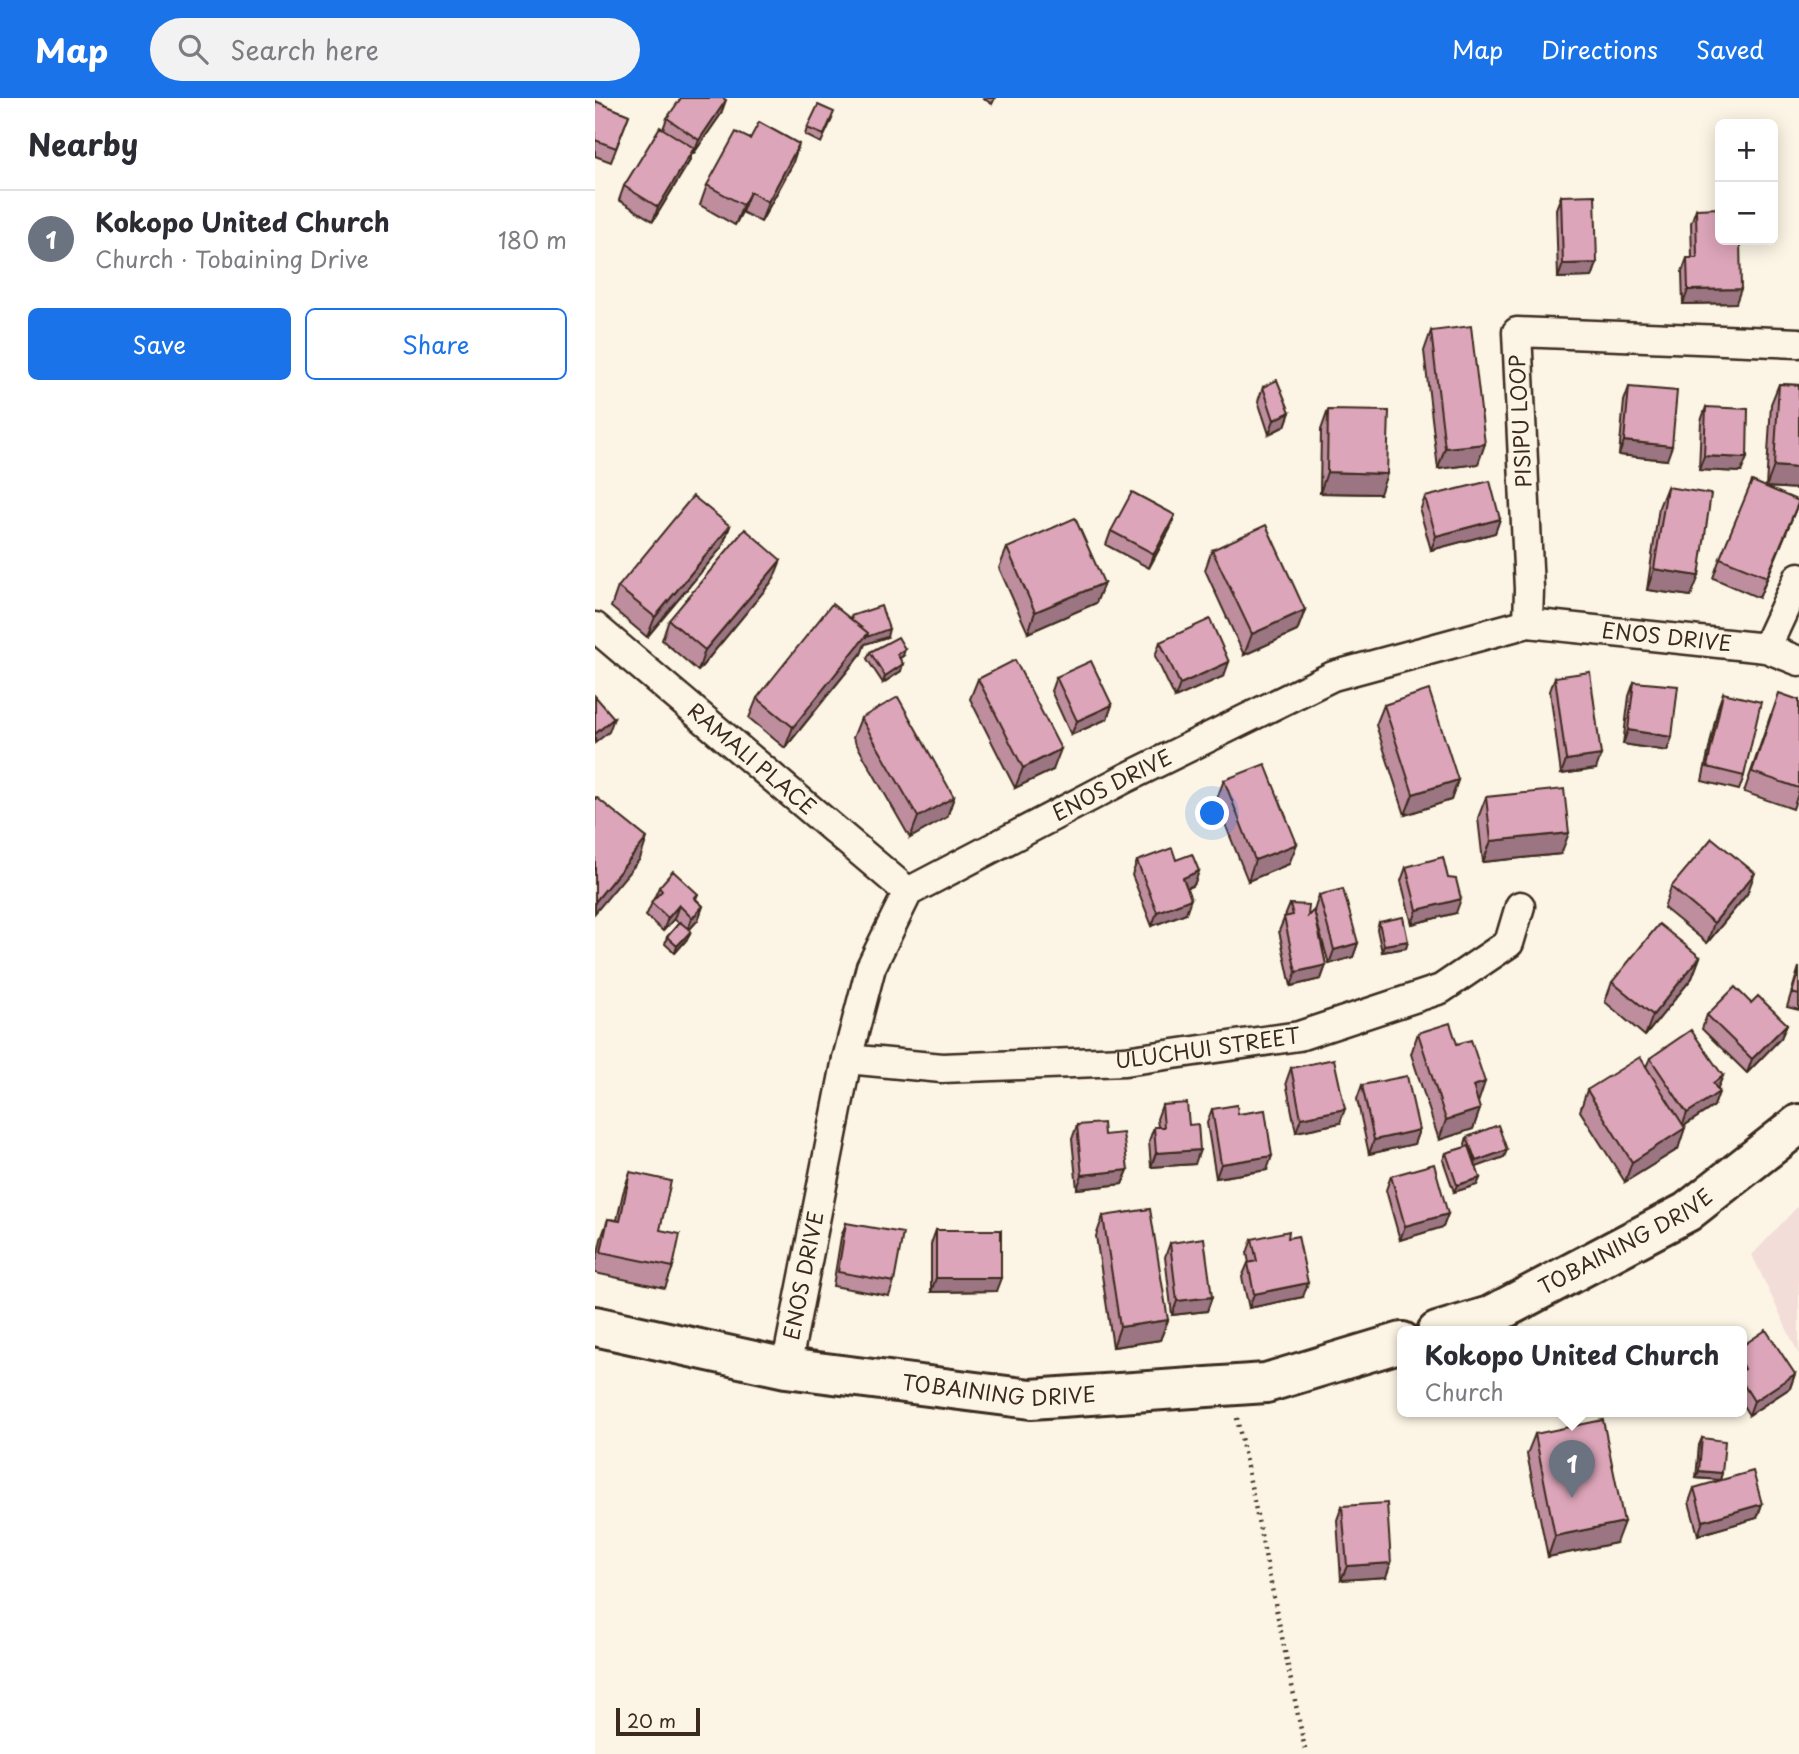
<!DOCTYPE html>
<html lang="en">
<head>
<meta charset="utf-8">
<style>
  :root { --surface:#fff; --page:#f2f2f3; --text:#2b2b33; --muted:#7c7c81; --line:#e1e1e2; --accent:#1a73e8 }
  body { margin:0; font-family:"Playpen Sans",sans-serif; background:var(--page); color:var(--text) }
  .controls { position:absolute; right:21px; top:21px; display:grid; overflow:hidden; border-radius:10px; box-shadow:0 4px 18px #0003 }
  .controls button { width:63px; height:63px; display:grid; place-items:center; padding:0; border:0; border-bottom:2px solid var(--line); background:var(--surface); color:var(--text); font:35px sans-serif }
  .scale { position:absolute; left:21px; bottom:18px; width:84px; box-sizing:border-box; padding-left:7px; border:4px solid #3b2a1e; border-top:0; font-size:19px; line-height:24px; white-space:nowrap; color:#3b2a1e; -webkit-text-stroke:5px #fcf5e5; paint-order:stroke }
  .you { position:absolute; left:618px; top:716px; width:24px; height:24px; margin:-18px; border:5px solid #fff; border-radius:50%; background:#1a73e8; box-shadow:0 0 0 10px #1a73e833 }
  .badge { display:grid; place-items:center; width:46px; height:46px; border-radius:50%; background:var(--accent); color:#fff; font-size:23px; font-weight:700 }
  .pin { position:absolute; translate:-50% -58px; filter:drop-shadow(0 2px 4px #0008) }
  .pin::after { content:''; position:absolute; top:37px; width:24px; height:21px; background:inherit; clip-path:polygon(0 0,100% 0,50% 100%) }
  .popup { position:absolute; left:802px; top:1228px; width:350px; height:91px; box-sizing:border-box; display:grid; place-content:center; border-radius:10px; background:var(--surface); filter:drop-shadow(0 2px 5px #0005); font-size:23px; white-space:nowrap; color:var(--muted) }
  .popup b { font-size:26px; color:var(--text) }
  .popup::after { content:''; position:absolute; left:50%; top:100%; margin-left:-14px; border:14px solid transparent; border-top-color:var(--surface) }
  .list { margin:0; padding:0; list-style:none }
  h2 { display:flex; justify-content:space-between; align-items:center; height:91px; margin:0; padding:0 28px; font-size:30px }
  h2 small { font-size:23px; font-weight:400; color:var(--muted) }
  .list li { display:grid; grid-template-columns:46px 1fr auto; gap:21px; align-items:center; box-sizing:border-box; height:98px; padding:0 28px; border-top:2px solid var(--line) }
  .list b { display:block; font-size:26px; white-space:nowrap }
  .list p { margin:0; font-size:23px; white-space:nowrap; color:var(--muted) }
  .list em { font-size:23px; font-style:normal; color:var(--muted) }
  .actions { display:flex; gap:14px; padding:21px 28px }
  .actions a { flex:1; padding:16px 0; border:2px solid var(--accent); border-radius:10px; text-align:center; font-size:24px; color:var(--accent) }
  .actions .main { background:var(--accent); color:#fff }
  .icon { flex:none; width:38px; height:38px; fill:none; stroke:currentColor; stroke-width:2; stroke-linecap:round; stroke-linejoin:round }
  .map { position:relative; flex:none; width:1204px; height:1656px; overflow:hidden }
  header { display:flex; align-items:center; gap:42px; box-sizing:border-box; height:98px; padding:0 35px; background:var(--accent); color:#fff }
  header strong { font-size:33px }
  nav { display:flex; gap:38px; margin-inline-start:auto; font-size:24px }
  .search { width:490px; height:63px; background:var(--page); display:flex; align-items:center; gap:18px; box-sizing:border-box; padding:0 24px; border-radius:38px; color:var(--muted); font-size:26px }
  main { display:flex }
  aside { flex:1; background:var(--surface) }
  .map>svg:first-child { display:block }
</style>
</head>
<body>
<header>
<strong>Map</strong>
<div class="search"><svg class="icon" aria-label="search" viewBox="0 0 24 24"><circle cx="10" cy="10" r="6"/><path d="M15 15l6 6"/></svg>Search here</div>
<nav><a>Map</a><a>Directions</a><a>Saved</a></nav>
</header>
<main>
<aside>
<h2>Nearby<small></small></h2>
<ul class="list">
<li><span class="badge" style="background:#6b7280">1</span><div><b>Kokopo United Church</b><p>Church · Tobaining Drive</p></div><em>180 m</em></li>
</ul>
<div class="actions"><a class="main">Save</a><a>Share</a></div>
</aside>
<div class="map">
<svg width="1204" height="1656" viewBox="0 0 1204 1656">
  <rect width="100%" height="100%" fill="#fcf5e5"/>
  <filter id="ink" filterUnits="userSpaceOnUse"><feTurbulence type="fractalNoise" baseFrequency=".0143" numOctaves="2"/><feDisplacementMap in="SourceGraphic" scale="14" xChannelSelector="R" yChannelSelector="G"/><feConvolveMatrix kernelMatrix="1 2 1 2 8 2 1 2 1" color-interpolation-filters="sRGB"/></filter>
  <g filter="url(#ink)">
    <path fill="#f3ddd8" d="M 1204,1107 L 1204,1257 L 1157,1157 Z"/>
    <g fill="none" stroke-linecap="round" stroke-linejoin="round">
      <g stroke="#3b2a1e" stroke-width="33">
        <g id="street">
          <path d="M 933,525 L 934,491 L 922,234 L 1204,245"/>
          <path id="s1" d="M 0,529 L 313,794"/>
          <path d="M 1171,550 L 1204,479"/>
          <path id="s2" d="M 252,961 L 347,970 L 530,963 L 704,938 L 846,891 L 914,845 L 925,808"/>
          <path id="s3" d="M 191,1270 L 252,961 L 276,869 L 313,794 L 531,680 L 738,578 L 933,525 L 1171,550 L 1204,563"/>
        </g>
      </g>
      <g stroke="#3b2a1e" stroke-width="44">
        <g id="secondary">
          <path id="s4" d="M 0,1228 L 191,1270 L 436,1301 L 671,1285 L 807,1244"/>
          <path id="s5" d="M 842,1234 L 895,1218 L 1092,1114 L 1204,1026"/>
        </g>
      </g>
      <path stroke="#3b2a1e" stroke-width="4.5" stroke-dasharray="2 5" stroke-linecap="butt" d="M 642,1320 L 711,1656"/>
      <use href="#street" stroke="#fcf5e5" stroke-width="28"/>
      <use href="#secondary" stroke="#fcf5e5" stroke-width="38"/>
    </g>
    <path fill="#be8e9f" stroke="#3b2a1e" stroke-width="2" d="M 388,0 L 400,0 L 397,6 Z
      M 0,3 L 34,17 L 16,64 L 0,58 Z
      M 126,16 L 99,55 L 97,54 L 94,64 L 58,123 L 24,102 L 29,88 L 68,31 L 72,20 Z
      M 237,21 L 226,45 L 210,37 L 212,30 Z
      M 197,67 L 166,124 L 147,114 L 140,127 L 105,107 L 112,87 Z
      M 966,98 L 1002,165 L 997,179 L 963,180 L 961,111 Z
      M 1101,111 L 1141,205 L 1088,206 L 1087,174 L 1092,160 L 1097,160 L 1096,125 Z
      M 836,233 L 883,366 L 843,371 L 829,253 Z
      M 1184,286 L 1204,287 L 1204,391 L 1171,389 L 1176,306 Z
      M 668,289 L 695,314 L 690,328 L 674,336 L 663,303 Z
      M 1034,289 L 1072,362 L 1024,357 L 1029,303 Z
      M 1111,309 L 1146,374 L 1104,372 L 1106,323 Z
      M 733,312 L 785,396 L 725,395 L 726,332 Z
      M 1072,389 L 1096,498 L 1052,492 L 1064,409 Z
      M 830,399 L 905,421 L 900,435 L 836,452 L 825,413 Z
      M 1204,403 L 1164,500 L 1118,480 L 1125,460 Z
      M 135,428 L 127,449 L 52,539 L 16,509 L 23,489 Z
      M 575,431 L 554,470 L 511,447 L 516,433 Z
      M 412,450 L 509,485 L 501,505 L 433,535 L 404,470 Z
      M 617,452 L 710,512 L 702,533 L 649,557 L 610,472 Z
      M 178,482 L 103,573 L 67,542 L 74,522 Z
      M 256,518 L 292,539 L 270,546 L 266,556 L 190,650 L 154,620 L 162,600 L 255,520 Z
      M 565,544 L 629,578 L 580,600 L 560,558 Z
      M 275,554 L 308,558 L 305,560 L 306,573 L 288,585 L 272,561 Z
      M 461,579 L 517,607 L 512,621 L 476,637 L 456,593 Z
      M 960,579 L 1001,671 L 966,676 L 955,593 Z
      M 383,581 L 458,672 L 420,690 L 375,601 Z
      M 1039,584 L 1077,639 L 1072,653 L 1028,646 L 1034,598 Z
      M 1128,595 L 1149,678 L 1144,692 L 1107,683 L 1123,609 Z
      M 1204,602 L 1204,693 L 1198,711 L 1149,694 L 1176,616 Z
      M 789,607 L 863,682 L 856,702 L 810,717 L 781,627 Z
      M 266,620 L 359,699 L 352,719 L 315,740 L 258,640 Z
      M 629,682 L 694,766 L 653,783 L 621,703 Z
      M 891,699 L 966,756 L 888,764 L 883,720 Z
      M 581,762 L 604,773 L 599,787 L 592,790 L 591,815 L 557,828 L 537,777 L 542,763 Z
      M 811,769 L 853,780 L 861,815 L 817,826 L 806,783 Z
      M 64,789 L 103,796 L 101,801 L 108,808 L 103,822 L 94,832 L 93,840 L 80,855 L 70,846 L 72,839 L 84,825 L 79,821 L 68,833 L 51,818 Z
      M 1076,789 L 1152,796 L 1112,845 L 1069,810 Z
      M 724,797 L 763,845 L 758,859 L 734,866 L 720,817 L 731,867 L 726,881 L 696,888 L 684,833 L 695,806 L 713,818 L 719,813 Z
      M 784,824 L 813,843 L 811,850 L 787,854 L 782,831 Z
      M 1105,859 L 1097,880 L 1050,938 L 1010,904 L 1017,884 Z
      M 1204,869 L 1204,912 L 1192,909 Z
      M 1156,905 L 1192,926 L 1186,940 L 1152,975 L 1107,931 L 1112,917 Z
      M 823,935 L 862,946 L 885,1011 L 878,1031 L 844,1042 L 816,956 Z
      M 1055,960 L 1123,991 L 1124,994 L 1119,1008 L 1089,1028 L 1083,1051 L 1030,1084 L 985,1013 L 992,992 L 1051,969 Z
      M 696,970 L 745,1025 L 701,1034 L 691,984 Z
      M 767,987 L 824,1032 L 819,1046 L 774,1056 L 762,1001 Z
      M 567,1007 L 594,1027 L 600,1066 L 556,1069 L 554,1043 L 559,1029 L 563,1029 L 562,1021 Z
      M 617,1011 L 643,1016 L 672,1072 L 621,1080 L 612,1025 Z
      M 482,1027 L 509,1037 L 533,1072 L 527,1086 L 482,1091 L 477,1041 Z
      M 872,1039 L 909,1059 L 881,1069 L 885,1080 L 882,1087 L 859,1094 L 848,1062 L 851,1055 L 871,1049 L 870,1046 Z
      M 35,1074 L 65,1132 L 78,1169 L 70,1190 L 0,1175 L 0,1168 L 6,1141 L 13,1121 L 22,1122 L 28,1095 Z
      M 796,1078 L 853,1116 L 848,1129 L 805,1142 L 791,1092 Z
      M 508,1118 L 573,1222 L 565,1242 L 518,1249 L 501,1138 Z
      M 251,1125 L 299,1184 L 294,1198 L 238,1188 L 246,1139 Z
      M 341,1132 L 401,1193 L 336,1194 L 336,1146 Z
      M 657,1141 L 708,1199 L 654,1210 L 647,1179 L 653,1165 L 654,1165 L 652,1155 Z
      M 575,1145 L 617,1199 L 612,1213 L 577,1217 L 570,1159 Z
      M 1147,1248 L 1200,1276 L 1195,1290 L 1154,1317 L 1147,1306 Z
      M 940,1336 L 1021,1445 L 953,1459 L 932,1356 Z
      M 1107,1340 L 1127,1375 L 1125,1382 L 1101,1380 L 1104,1347 Z
      M 1099,1390 L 1167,1406 L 1162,1420 L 1103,1437 L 1094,1404 Z
      M 747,1408 L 791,1479 L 746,1482 L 742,1422 Z"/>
    <path fill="#9b7482" stroke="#3b2a1e" stroke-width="2" d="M 131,2 L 126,16 L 99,55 L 104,42 Z
      M 204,46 L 197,67 L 166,124 L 173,104 Z
      M 99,50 L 94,64 L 58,123 L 63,109 Z
      M 155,94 L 147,114 L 140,127 L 148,107 Z
      M 1002,165 L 997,179 L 963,180 L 968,166 Z
      M 1146,191 L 1141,205 L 1088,206 L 1093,192 Z
      M 695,314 L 690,328 L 674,336 L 679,322 Z
      M 1029,343 L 1077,348 L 1072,362 L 1024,357 Z
      M 890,346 L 883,366 L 843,371 L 850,350 Z
      M 1109,358 L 1152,360 L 1146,374 L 1104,372 Z
      M 1179,368 L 1204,370 L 1204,391 L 1171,389 Z
      M 732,374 L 792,376 L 785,396 L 725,395 Z
      M 1204,403 L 1196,423 L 1164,500 L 1172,479 Z
      M 580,417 L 575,431 L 554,470 L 559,456 Z
      M 905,421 L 900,435 L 836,452 L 841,438 Z
      M 135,428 L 127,449 L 52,539 L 60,519 Z
      M 186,462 L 178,482 L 103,573 L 110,552 Z
      M 1059,471 L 1104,478 L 1096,498 L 1052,492 Z
      M 509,485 L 501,505 L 433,535 L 440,514 Z
      M 710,512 L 702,533 L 649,557 L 657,536 Z
      M 294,531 L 292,539 L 270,546 L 266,556 L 190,650 L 198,629 L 273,535 Z
      M 310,551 L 308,558 L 300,563 L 302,556 Z
      M 634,564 L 629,578 L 580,600 L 585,586 Z
      M 308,566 L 306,573 L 288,585 L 290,578 Z
      M 517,607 L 512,621 L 476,637 L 482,623 Z
      M 19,620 L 14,634 L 0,645 L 0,636 Z
      M 1033,632 L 1077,639 L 1072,653 L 1028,646 Z
      M 466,651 L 458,672 L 420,690 L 428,670 Z
      M 1006,657 L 1001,671 L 966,676 L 971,662 Z
      M 863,682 L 856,702 L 810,717 L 818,696 Z
      M 359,699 L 352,719 L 315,740 L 323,719 Z
      M 974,735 L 966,756 L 888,764 L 896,743 Z
      M 52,740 L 45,761 L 0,815 L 0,804 Z
      M 702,746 L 694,766 L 653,783 L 660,762 Z
      M 604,773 L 599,787 L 583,794 L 588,780 Z
      M 1160,775 L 1152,796 L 1112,845 L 1119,825 Z
      M 596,801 L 591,815 L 557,828 L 562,814 Z
      M 866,801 L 861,815 L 817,826 L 822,812 Z
      M 84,807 L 79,821 L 68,833 L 73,820 Z
      M 108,808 L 103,822 L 92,834 L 97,820 Z
      M 96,833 L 93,840 L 80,855 L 82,848 Z
      M 813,843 L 811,850 L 787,854 L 789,847 Z
      M 763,845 L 758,859 L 734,866 L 739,852 Z
      M 1105,859 L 1097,880 L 1050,938 L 1058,917 Z
      M 731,867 L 726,881 L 696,888 L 701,874 Z
      M 1192,926 L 1186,940 L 1152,975 L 1157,961 Z
      M 1128,978 L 1122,992 L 1118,985 Z
      M 890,984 L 883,1005 L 878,988 Z
      M 1124,994 L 1119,1008 L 1087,1029 L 1092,1015 Z
      M 750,1011 L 745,1025 L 701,1034 L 706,1020 Z
      M 885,1011 L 878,1031 L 844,1042 L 851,1022 Z
      M 1090,1030 L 1083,1051 L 1030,1084 L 1037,1064 Z
      M 824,1032 L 819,1046 L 774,1056 L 779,1042 Z
      M 605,1052 L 600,1066 L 556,1069 L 561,1055 Z
      M 912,1052 L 909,1059 L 879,1070 L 881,1063 Z
      M 677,1058 L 672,1072 L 621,1080 L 626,1066 Z
      M 533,1072 L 527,1086 L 482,1091 L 487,1077 Z
      M 885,1080 L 882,1087 L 859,1094 L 862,1087 Z
      M 853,1116 L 848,1129 L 805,1142 L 810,1128 Z
      M 341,1180 L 406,1180 L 401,1193 L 336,1194 Z
      M 713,1185 L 708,1199 L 654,1210 L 659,1196 Z
      M 617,1199 L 612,1213 L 577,1217 L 582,1203 Z
      M 573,1222 L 565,1242 L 518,1249 L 525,1229 Z
      M 1200,1276 L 1195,1290 L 1154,1317 L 1159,1303 Z
      M 1104,1373 L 1127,1375 L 1125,1382 L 1101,1380 Z
      M 1167,1406 L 1162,1420 L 1103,1437 L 1108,1423 Z
      M 1029,1424 L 1021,1445 L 953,1459 L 960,1438 Z
      M 796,1465 L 791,1479 L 746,1482 L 752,1468 Z"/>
    <path fill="#dda5b9" stroke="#3b2a1e" stroke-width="2" d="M 86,0 L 128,0 L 131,2 L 104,42 L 72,20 Z
      M 0,3 L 34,17 L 21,50 L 0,42 Z
      M 223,7 L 239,14 L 229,37 L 212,30 Z
      M 164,24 L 204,46 L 173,104 L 155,94 L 148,107 L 112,87 L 141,34 L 155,41 Z
      M 65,29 L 99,50 L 63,109 L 29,88 Z
      M 1000,97 L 1002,165 L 968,166 L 966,98 Z
      M 1125,110 L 1125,142 L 1145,142 L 1146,191 L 1093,192 L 1092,160 L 1102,160 L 1101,111 Z
      M 876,228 L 890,346 L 850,350 L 836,233 Z
      M 682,282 L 695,314 L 679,322 L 668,289 Z
      M 1184,286 L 1204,287 L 1204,370 L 1179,368 Z
      M 1034,289 L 1082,293 L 1077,348 L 1029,343 Z
      M 1111,309 L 1153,311 L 1152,360 L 1109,358 Z
      M 733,312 L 794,313 L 792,376 L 732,374 Z
      M 895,383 L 905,421 L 841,438 L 830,399 Z
      M 1157,383 L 1204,403 L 1172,479 L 1125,460 Z
      M 1072,389 L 1116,396 L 1104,478 L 1059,471 Z
      M 537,394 L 580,417 L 559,456 L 516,433 Z
      M 98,398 L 135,428 L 60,519 L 23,489 Z
      M 480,420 L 509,485 L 440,514 L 412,450 Z
      M 671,427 L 710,512 L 657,536 L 617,452 Z
      M 150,431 L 186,462 L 110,552 L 74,522 Z
      M 237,506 L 273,535 L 198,629 L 162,600 Z
      M 286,508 L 294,531 L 272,539 L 273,535 L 257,522 L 256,518 Z
      M 615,521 L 634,564 L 585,586 L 565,544 Z
      M 303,539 L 310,551 L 302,556 L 308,566 L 290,578 L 275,554 Z
      M 420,562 L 466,651 L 428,670 L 383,581 Z
      M 496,563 L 517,607 L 482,623 L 461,579 Z
      M 995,574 L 1006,657 L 971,662 L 960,579 Z
      M 1039,584 L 1083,588 L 1077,639 L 1033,632 Z
      M 834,592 L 863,682 L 818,696 L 789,607 Z
      M 1128,595 L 1166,604 L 1149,678 L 1112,669 Z
      M 1184,595 L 1204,602 L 1204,690 L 1157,674 Z
      M 0,598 L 19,620 L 0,636 Z
      M 303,599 L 359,699 L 323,719 L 266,620 Z
      M 670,666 L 702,746 L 660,762 L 629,682 Z
      M 969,691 L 974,735 L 896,743 L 891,699 Z
      M 1,699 L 52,740 L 0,804 L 0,700 Z
      M 1117,740 L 1160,775 L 1119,825 L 1076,789 Z
      M 577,750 L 581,762 L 597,756 L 604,773 L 588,780 L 596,801 L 562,814 L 542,763 Z
      M 848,759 L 853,780 L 861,781 L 866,801 L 822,812 L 811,769 Z
      M 78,773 L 103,796 L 99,800 L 108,808 L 97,820 L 84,807 L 73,820 L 56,804 L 67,793 L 64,789 Z
      M 748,791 L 763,845 L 739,852 L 724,797 Z
      M 695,806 L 714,807 L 713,818 L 719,812 L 731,867 L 701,874 L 689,819 L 698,817 Z
      M 808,819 L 813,843 L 789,847 L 784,824 Z
      M 85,824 L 96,833 L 82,848 L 72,839 Z
      M 1064,826 L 1105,859 L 1058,917 L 1017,884 Z
      M 1204,871 L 1204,897 L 1197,895 Z
      M 1140,889 L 1156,905 L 1163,898 L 1192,926 L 1157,961 L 1112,917 Z
      M 855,925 L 862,946 L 876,942 L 890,984 L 878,988 L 885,1011 L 851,1022 L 823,935 Z
      M 1096,932 L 1128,978 L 1118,985 L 1124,994 L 1092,1015 L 1055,960 Z
      M 1045,959 L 1090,1030 L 1037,1064 L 992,992 Z
      M 739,961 L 750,1011 L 706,1020 L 696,970 Z
      M 812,978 L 824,1032 L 779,1042 L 767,987 Z
      M 592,1005 L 594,1027 L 603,1026 L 605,1052 L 561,1055 L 559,1029 L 569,1029 L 567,1007 Z
      M 642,1007 L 643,1016 L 670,1012 L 677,1058 L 626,1066 L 617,1011 Z
      M 508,1025 L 509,1037 L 528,1035 L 533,1072 L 487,1077 L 482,1027 Z
      M 903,1027 L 912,1052 L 881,1063 L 872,1039 Z
      M 874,1048 L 885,1080 L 862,1087 L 851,1055 Z
      M 839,1066 L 853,1116 L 810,1128 L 796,1078 Z
      M 35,1074 L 76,1083 L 65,1132 L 85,1136 L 78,1169 L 6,1154 L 13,1121 L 25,1123 Z
      M 555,1111 L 573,1222 L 525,1229 L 508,1118 Z
      M 251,1125 L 308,1135 L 299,1184 L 243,1174 Z
      M 341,1132 L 406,1132 L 406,1180 L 341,1180 Z
      M 694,1133 L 693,1140 L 703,1138 L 713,1185 L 659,1196 L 653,1165 L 662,1163 L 657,1141 Z
      M 609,1140 L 617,1199 L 582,1203 L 575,1145 Z
      M 1171,1232 L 1200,1276 L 1159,1303 L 1147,1284 L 1147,1272 L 1149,1271 L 1147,1267 L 1147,1248 Z
      M 1008,1322 L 1029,1424 L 960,1438 L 940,1336 Z
      M 1107,1340 L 1130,1343 L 1127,1375 L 1104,1373 Z
      M 1158,1373 L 1167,1406 L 1108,1423 L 1099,1390 Z
      M 792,1405 L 796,1465 L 752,1468 L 747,1408 Z"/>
  </g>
  <g text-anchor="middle" stroke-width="5" stroke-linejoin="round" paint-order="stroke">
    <g font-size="21" fill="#3b2a1e" stroke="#fcf5e5">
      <text transform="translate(926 323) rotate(-93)" y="7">PISIPU LOOP</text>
      <text dy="7" stroke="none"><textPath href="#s3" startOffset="1312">ENOS DRIVE</textPath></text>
      <text dy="7" stroke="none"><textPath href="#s1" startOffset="205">RAMALI PLACE</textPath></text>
      <text dy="7" stroke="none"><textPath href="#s3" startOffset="724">ENOS DRIVE</textPath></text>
      <text dy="7" stroke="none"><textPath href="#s2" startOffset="362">ULUCHUI STREET</textPath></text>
      <text dy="7" stroke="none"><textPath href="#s5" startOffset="210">TOBAINING DRIVE</textPath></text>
      <text dy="7" stroke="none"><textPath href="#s3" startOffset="94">ENOS DRIVE</textPath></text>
      <text dy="7" stroke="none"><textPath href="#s4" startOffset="410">TOBAINING DRIVE</textPath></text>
    </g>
  </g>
</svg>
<div class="controls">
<button>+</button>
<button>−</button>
</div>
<div class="scale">20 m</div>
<div class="you"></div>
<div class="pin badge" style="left:977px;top:1400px;background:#6b7280">1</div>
<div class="popup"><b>Kokopo United Church</b>Church</div>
</div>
</main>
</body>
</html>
